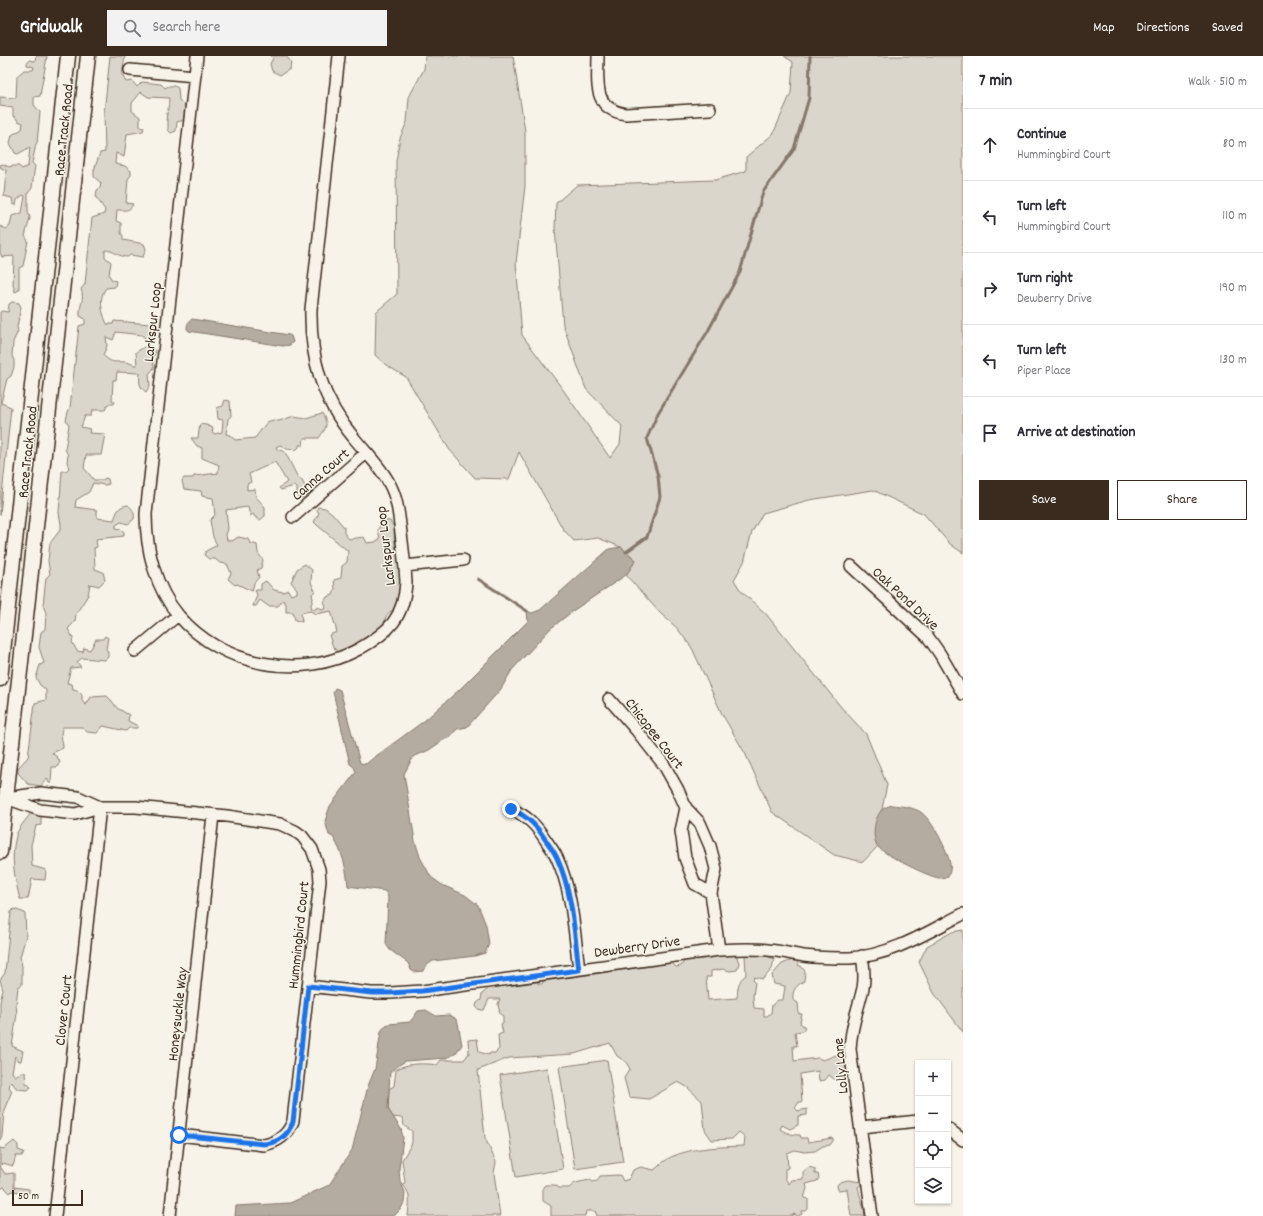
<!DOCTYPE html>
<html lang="en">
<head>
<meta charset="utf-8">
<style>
  :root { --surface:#fff; --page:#f2f2f3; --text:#2b2b33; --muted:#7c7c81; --line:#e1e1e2; --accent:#3b2a1e }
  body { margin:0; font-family:Dekko,sans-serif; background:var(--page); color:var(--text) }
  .controls { position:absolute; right:12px; bottom:12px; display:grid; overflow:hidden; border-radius:0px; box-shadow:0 1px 3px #0004 }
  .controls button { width:36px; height:36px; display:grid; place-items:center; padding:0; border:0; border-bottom:1px solid var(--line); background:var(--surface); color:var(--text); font:20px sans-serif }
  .scale { position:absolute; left:12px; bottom:10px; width:71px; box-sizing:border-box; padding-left:4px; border:2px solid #3b2a1e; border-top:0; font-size:11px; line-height:14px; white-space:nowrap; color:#3b2a1e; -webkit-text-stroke:3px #f7f3e8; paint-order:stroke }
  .stop { position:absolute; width:12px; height:12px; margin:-9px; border:3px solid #1a73e8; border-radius:50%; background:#fff }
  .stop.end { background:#1a73e8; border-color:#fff; box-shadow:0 1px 4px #0008 }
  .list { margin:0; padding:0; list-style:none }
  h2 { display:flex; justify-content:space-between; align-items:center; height:52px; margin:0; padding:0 16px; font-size:17px }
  h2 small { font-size:13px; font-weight:400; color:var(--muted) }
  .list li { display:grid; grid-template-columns:26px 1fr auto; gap:12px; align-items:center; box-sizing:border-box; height:72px; padding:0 16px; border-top:1px solid var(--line) }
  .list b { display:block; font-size:15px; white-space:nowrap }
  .list p { margin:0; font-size:13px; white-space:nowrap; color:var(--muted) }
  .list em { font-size:13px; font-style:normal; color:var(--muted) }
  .actions { display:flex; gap:8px; padding:12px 16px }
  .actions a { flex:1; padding:9px 0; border:1px solid var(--accent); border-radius:0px; text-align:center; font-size:14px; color:var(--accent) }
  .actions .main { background:var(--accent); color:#fff }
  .icon { flex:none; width:22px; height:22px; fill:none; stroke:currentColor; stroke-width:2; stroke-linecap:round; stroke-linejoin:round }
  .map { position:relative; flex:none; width:963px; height:1160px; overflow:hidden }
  header { display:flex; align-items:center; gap:24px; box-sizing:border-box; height:56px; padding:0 20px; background:var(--accent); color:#fff }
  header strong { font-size:19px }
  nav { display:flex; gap:22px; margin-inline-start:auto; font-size:14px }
  .search { width:280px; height:36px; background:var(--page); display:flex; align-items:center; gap:10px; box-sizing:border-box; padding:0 14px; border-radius:0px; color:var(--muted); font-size:15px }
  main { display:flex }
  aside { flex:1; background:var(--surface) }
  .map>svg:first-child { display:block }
</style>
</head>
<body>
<header>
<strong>Gridwalk</strong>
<div class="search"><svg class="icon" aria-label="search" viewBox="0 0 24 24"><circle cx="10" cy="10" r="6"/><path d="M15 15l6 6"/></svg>Search here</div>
<nav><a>Map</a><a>Directions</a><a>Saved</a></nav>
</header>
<main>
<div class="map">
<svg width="963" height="1160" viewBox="0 0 963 1160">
  <rect width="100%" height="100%" fill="#f7f3e8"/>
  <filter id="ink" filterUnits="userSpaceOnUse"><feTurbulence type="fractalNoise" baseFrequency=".025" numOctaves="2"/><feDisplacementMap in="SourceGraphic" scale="8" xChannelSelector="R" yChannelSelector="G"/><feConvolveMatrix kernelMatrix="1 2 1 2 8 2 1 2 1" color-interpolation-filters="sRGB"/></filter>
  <g filter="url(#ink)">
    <path fill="#dbd6cb" stroke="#8b8074" d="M 36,0 L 47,0 C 45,14 42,26 40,40 L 34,41 L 34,49 L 40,56 L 37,87 L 36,88 L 32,107 L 35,110 L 34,116 L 32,132 L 28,137 L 28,155 L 30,162 L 25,180 L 28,185 L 23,210 L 19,212 L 19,234 L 15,236 L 13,228 L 14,200 L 2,201 L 0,197 L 0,170 L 6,173 L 10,170 L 12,160 L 22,157 L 25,140 L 23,139 L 17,144 L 16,149 L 13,148 L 12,142 L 4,140 L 6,114 L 1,112 L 0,109 L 3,108 L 9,111 L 12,110 L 19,110 L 22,113 L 28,110 L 30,91 L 18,98 L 15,97 L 10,87 L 12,79 L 22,73 L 23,67 L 18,65 L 16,62 L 13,60 L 13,52 L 0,50 L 0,41 L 16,42 L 17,20 L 24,14 L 33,14 L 34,11 L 27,9 L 27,7 L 29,4 L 35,5 Z
      M 110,0 L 125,0 L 122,19 L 126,26 L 132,25 L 137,31 L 142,26 L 161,28 L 165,32 C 170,29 173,29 178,32 L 179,44 L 185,50 L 184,64 L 177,66 L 176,75 L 171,77 L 168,74 L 168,64 L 166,64 C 167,56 169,50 169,42 L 148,41 L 141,36 L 132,47 L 132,55 L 140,61 L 140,71 L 144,72 L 143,75 L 127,78 L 124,101 L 116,97 L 115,108 L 125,110 L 131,115 L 131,119 L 128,123 L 126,147 L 133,148 C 130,156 124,154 117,154 L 116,165 L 121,167 L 121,177 L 123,180 L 123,184 L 144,188 L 146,193 L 143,201 L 130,199 L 128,201 C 118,201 114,194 105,194 L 105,201 L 111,206 L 109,219 L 112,224 L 116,225 L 115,231 L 106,232 C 98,242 102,257 107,268 L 113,268 L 114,265 L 151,268 L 155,270 L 156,277 L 154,282 L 146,284 L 142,279 L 116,276 L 113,284 L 106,281 L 107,290 L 103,299 C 115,312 119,301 134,309 L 137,309 L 136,296 L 146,290 L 152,291 L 156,296 L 153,301 L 154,312 L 149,318 L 150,330 L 146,336 C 139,331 139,326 140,317 L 117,316 L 116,324 L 113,324 L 112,344 L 115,346 L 114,348 L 108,348 L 105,354 L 92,354 L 91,360 L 85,360 L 81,371 L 90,373 L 89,377 L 105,378 L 101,399 L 86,399 L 84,412 L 94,424 L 103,424 L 105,422 L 108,423 L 109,428 L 105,429 L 93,427 L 89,436 L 76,444 L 75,451 L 97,454 L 97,462 L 114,464 C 117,456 118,450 128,449 C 133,453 135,457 134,463 L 128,468 L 121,466 L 116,469 L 116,472 L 121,473 L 124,476 L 124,480 L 96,483 L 97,491 L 94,492 L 95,513 L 103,516 L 105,524 L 99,530 L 90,528 L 88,539 L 76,558 L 75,565 L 68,573 L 73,582 L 72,586 L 77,595 L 83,596 L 84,592 L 90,594 L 96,583 L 103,583 L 105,580 L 108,582 L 106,593 L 108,596 L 108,601 L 105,604 L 82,602 L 77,606 L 81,611 L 71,612 L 67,627 L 72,628 L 73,633 L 77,634 L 82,639 L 82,645 L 86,649 L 91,641 L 107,640 L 112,645 L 117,652 L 129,659 L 128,665 L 138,670 L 137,672 L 129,672 L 126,675 L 103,670 L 97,677 L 87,676 L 82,671 L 63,671 C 59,678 63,684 63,692 L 52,697 L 57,701 L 60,706 L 57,711 L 52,711 L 51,727 L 49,727 L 47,722 L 41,730 L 28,728 L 18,717 L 18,712 L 28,701 L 35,647 L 46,644 L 46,634 L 40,629 L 36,622 L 40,609 L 44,607 L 39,591 L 41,576 L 45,573 L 46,557 L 43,549 L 46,522 L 50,518 L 48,505 L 50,487 L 61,473 L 61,468 L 59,457 L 62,415 L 66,415 L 69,412 L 67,406 L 68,399 L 65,393 L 69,369 L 66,364 L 68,356 L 70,352 L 79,270 L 85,268 L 85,263 L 80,260 C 79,249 85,244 81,233 L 85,228 L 92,162 L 104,158 L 105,154 L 96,141 L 97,134 L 100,132 L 101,127 L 94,121 L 94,114 L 100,97 L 105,96 L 104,57 Z
      M 271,0 L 286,0 L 291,6 L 290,13 L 280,19 L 272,15 L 270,8 L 273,2 Z
      M 425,0 L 513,0 L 525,75 L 525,130 L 516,207 L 522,279 L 564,335 L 610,402 L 620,388 L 622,370 L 586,333 L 563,269 L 555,172 L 556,147 L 577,129 L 715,124 L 746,115 L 746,101 L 773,78 L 791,37 L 793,6 L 784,0 L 963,0 L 963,497 L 950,488 L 924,458 L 873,434 L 809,444 L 763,457 L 752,476 L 744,506 L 734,524 L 741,535 L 766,558 L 841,651 L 866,678 L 887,729 L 882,753 L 878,761 L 875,781 L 878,790 L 863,806 L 834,799 L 772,756 L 745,697 L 722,658 L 692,592 L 677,572 L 660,557 L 626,519 L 636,504 L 621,491 L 598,482 L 574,485 L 563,473 L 519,396 L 509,423 L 475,422 L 449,393 L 406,321 L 386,309 L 375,299 L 376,256 L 397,238 L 396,105 L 400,82 L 407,66 L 409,41 L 424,13 Z
      M 12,246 L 19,247 L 21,251 L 17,271 L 18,275 L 13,286 L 12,300 L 14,304 L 14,311 L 11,320 L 7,323 L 1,347 L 11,351 L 0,459 L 0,256 L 2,255 L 8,256 L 9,248 Z
      M 225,344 L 230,345 L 231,360 L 228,363 L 226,378 L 232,380 L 235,384 L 255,382 L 267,366 L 273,364 L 279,365 L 294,360 L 306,362 L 322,357 C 329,369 326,372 319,382 L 304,382 L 303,389 L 299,389 L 299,391 L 296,394 L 287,393 L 280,389 L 276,391 L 277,393 L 285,396 L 298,422 L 301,423 L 310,439 L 299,443 L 297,439 L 297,432 L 294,430 L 281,434 L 279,432 L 287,426 L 275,406 L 249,418 L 251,426 L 247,428 L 247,434 L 255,433 L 256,441 L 265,451 L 265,460 L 260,464 L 255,461 L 253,458 L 250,460 L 248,451 L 226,454 L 228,473 L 226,479 L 227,484 L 232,485 L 238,481 L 248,483 L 250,487 L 257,489 L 258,497 L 263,504 L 261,512 L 257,514 L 259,521 L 254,527 L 252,535 L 237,528 L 235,529 L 228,523 L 231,517 L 227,508 L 220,507 L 215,503 L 209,503 L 204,499 L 206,495 L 217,489 L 213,481 L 210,464 L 215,459 L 213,442 L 202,440 L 201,435 L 184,433 L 182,425 L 184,422 L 193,422 L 194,420 L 218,417 L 219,409 L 202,402 L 202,392 L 197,390 L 191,382 L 198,382 L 200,368 L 206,369 L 213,372 L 212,376 L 215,378 L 222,376 L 223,364 L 218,363 L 217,352 L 223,350 Z
      M 318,451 L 325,452 L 332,457 L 344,471 L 344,477 L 349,483 L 364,481 L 367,487 L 375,486 L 380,483 L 378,474 L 382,464 L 390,465 L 395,472 C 392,483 398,498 399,509 C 401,527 400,535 396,552 C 381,560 388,564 382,572 C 370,585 355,591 339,597 L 333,591 L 329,579 L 337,576 L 331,555 L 316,558 L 310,555 L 301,557 L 302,566 L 295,564 L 293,556 L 286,556 L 286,548 L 283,544 L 278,550 L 268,550 L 260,544 L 256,550 L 253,550 L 257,539 L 255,534 L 261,534 L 261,528 L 266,525 L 274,534 L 283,536 L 288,534 L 291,539 L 297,537 L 297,533 L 291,526 L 297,513 L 305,508 L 312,514 L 311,526 L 315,535 L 312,538 L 313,543 L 311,549 L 312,553 L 316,553 L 317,551 L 323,553 L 326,550 L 324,546 L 327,541 L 333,539 L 335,533 L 334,524 L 341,522 L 342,510 L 347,506 L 348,495 L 317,469 L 314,466 L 319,457 L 317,454 Z
      M 31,757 L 41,758 L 41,769 L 36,770 L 31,789 L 32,810 L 46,814 L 45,824 L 32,823 L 28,843 L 20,843 C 15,824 10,801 16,780 C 18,772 26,764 31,757 Z
      M 14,853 L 25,857 L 26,880 L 20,901 L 22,910 L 22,929 L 18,931 L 16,948 L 17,958 L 12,990 L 23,995 L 21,1005 L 19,1005 L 15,1000 L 12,1016 L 15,1020 L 22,1016 L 25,1016 L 26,1027 L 31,1031 L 28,1034 L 17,1033 L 11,1025 L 9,1031 L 12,1035 L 4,1054 L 2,1081 L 0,1084 L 0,946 L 3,934 L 0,924 L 5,917 L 11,856 Z
      M 963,874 L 963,976 L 934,937 L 919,906 L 927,890 L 952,876 Z
      M 736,898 L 739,907 L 737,914 L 730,915 L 723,913 L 711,915 L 711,921 L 706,921 L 708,944 L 737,942 C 738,933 737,925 746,919 L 745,899 L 764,899 L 774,903 L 772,913 L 763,923 L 754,921 L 753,924 L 755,926 L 753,940 L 754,952 L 764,953 L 764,960 L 767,960 L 771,957 L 772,949 L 778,944 L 783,944 L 785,930 L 774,928 L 772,919 L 782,908 L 792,904 L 797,905 L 799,910 L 801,910 L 805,915 L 804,925 C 796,930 792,934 793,944 L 798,947 L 799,958 L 802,958 L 800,967 L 804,970 L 805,973 L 803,975 L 795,976 L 797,990 L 793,990 L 794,1005 L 818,1002 L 823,1004 L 839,998 L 844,999 L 847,1017 L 844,1020 L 835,1024 L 829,1019 L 825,1024 L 819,1025 L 818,1015 L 800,1018 L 802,1046 L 799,1046 L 795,1052 L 798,1055 L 807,1053 L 807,1059 L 798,1060 L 798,1069 L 790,1073 L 782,1069 L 780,1073 C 786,1077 792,1079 800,1079 L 801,1082 L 807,1082 L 808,1086 L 833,1082 L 833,1085 L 830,1089 L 823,1090 L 815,1095 L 804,1096 L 795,1094 L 787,1097 L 788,1112 L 785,1113 L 785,1122 L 789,1128 L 792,1124 L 803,1123 L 803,1116 L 809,1111 L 815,1113 L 815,1118 L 818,1118 L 819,1122 L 817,1125 L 806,1128 L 807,1132 L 804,1142 L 808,1143 L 808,1153 L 806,1155 L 802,1155 L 802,1158 L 798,1160 L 793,1158 L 793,1160 L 597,1160 L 595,1155 L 586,1155 L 585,1160 L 551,1160 L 551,1150 L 543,1145 L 543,1131 L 545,1129 L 555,1129 L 559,1132 L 569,1132 L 575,1127 L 590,1124 L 593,1126 L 597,1125 L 600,1120 L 620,1119 L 623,1125 L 629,1123 L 633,1114 L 641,1111 L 654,1114 C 659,1110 665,1104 671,1101 C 693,1091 721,1091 744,1090 L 745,1081 L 739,1076 L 732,1083 L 712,1084 L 705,1074 L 702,1045 L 687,1031 L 678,1026 L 649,1043 L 629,1041 L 624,1022 L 630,1013 L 626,1006 L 617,1000 L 610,987 L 574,998 L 509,1002 L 478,1014 L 485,1082 L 496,1106 L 494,1117 L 500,1160 L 408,1160 C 409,1149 412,1138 403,1129 L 405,1126 L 402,1104 L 412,1087 L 412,1075 L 404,1070 L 403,1062 L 393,1061 L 388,1053 L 389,1033 L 394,1030 L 396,1014 C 404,1007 426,1007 437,1009 L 441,1004 L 464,1004 L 469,997 L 468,984 L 477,983 L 479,996 L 489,999 L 490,997 L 495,997 L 499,993 L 498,979 L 503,977 L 501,968 L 503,967 L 503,960 L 500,958 L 498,948 L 500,943 L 489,943 L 484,954 L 482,954 L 478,953 L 476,950 L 477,947 L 481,944 L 482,938 L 489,932 L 538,925 L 538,928 L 542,928 L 544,924 L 556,923 L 558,921 L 671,906 L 676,911 L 681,910 L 685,904 Z
      M 607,1004 L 623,1106 L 575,1113 L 559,1011 Z
      M 547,1012 L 563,1113 L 516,1121 L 500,1019 Z
      M 14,1085 L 18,1089 L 18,1094 L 24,1096 L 22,1100 L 16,1100 L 13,1110 L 3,1107 L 0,1110 L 5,1118 L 14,1117 L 14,1131 L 29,1133 L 29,1137 L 12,1135 L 10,1137 L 4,1131 L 0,1133 L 0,1092 L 4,1093 Z
      M 848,1124 L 861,1126 L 861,1129 L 858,1131 C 860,1141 864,1150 865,1160 L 851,1160 L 847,1133 L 838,1134 L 837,1129 L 840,1126 Z"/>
    <path fill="#b4aca0" stroke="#84786c" d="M 192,263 L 289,279 L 291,280 L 293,286 L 290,289 L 283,290 L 189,275 L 187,273 C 187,268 188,266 192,263 Z
      M 621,491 L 636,504 L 626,519 L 574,554 L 550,573 L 512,614 L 501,633 L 467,671 L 457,673 L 449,682 L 445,683 L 429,694 L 413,701 L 404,718 L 415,785 L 420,801 L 431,821 L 442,829 L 465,839 L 478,849 L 486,869 L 489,888 L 485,897 L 475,900 L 433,905 L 427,909 L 423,915 L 414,916 L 411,914 L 408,907 L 390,894 L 386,888 L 388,841 L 385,835 L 348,830 C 346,810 343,798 333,781 L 329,779 L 325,765 L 330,750 L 356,716 L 354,711 L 350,708 L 333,636 L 335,632 L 340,634 L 360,707 L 366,708 L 372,703 L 424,665 L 459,634 L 528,565 L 527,555 L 532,557 L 540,554 L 609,493 Z
      M 892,749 C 901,750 911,751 919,755 C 931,761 948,795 950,808 C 951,812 950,816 948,820 C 945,821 943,822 939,822 C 929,821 885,799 878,791 C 871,782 874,760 883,753 C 885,751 889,750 892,749 Z
      M 426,954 L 436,960 L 449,959 L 455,962 L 458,967 L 462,989 L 455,998 L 446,1002 L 406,1005 L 402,1007 L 390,1016 L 388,1053 L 401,1073 L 403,1082 L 399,1113 L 400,1125 L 405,1136 L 404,1147 L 400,1154 L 394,1160 L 235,1160 L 236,1150 L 290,1147 L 329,1129 L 352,1094 L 368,1030 L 375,1013 L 381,975 L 386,969 L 389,968 L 410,966 L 418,955 Z"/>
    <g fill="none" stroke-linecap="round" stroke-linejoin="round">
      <path stroke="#84786c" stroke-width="3" d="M 626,496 L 647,481 L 660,441 L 658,420 L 647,382 L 658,357 L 708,275 L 740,216 L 763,136 L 794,93 L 809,42 L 810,0
        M 478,523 L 527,555"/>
      <g stroke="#3b2a1e" stroke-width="14">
        <path id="minor" d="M 197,0 L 146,458 C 146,493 155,532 179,560 C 223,610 299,625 359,593 C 389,576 404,562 406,526 C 405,509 403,493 401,477 C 399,461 398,443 389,427 C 381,411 366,397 354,382 C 322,344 310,302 311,253 L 339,0
          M 598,0 C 598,26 592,53 626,58 L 710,53
          M 130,14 L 195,20
          M 293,461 L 366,397
          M 405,510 L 463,504
          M 851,510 L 928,581 L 940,598 L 963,638
          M 135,595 L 178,559
          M 609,643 L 637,675 L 664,709 L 678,734 L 686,752 L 700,767 L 710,790 L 716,813 L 711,837 L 719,894
          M 6,742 L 40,754 L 75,758 L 100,751 L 136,751 L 227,760 L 280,768 L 295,775 L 302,780 L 312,793 L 319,813 L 320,825 L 293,1065 C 288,1079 278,1086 264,1089 L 179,1079
          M 7,742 L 41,737 L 78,741 L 100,751
          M 686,752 L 681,775 L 685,802 L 695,828 L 711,837
          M 511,753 C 527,760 536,769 545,783 C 549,789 554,795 557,802 C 573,837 574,876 579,913
          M 862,900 C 864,911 865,921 863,932 C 858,954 851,969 850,993 L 872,1160
          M 308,930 L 371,937 L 390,937 L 422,935 L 719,894 C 736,893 752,892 768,894 C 780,895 792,898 804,900 C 819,902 835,902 850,902 C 890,900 928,876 963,858
          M 861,1071 L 918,1065
          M 948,1073 L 963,1084
          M 55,1160 L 100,751
          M 170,1160 L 213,759"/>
      </g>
      <g stroke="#3b2a1e" stroke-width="17">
        <path id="major" d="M 0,623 L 68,0
          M 0,796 L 88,0"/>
      </g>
      <use href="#minor" stroke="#f7f3e8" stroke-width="11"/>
      <use href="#major" stroke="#f7f3e8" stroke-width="14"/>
    </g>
  </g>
  <g fill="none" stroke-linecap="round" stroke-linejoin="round" filter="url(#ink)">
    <path stroke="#1a73e8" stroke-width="5" d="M 179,1079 L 264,1088 C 278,1087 288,1079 293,1066 L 308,930 L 372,937 L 390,937 L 422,935 L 579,914 C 574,876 573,837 557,802 C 554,795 549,789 545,783 C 536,769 527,760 511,753"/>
  </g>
  <g text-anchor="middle" stroke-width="3" stroke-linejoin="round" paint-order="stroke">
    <g font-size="15" fill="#3b2a1e" stroke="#f7f3e8">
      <text transform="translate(63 74) rotate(-84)" y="5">Race Track Road</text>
      <text transform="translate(152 266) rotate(-84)" y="5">Larkspur Loop</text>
      <text transform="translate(27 396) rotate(-84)" y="5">Race Track Road</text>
      <text transform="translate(320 418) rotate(-41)" y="5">Canna Court</text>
      <text transform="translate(385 490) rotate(-97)" y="5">Larkspur Loop</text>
      <text transform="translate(906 542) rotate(43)" y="5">Oak Pond Drive</text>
      <text transform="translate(655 677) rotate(52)" y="5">Chicopee Court</text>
      <text transform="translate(298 879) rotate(-84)" y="5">Hummingbird Court</text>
      <text transform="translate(637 890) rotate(-8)" y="5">Dewberry Drive</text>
      <text transform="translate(63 954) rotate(-84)" y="5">Clover Court</text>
      <text transform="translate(177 958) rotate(-84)" y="5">Honeysuckle Way</text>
      <text transform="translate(840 1010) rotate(-95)" y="5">Lolly Lane</text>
    </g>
  </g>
</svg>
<div class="controls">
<button>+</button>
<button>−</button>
<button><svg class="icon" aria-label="locate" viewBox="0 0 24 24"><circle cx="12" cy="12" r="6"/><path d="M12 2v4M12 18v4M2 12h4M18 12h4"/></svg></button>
<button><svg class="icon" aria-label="layers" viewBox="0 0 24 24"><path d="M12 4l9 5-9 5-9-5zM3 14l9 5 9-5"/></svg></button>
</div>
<div class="scale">50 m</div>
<div class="stop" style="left:179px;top:1079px"></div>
<div class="stop end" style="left:511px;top:753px"></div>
</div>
<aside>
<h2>7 min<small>Walk · 510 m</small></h2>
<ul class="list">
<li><svg class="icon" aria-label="ahead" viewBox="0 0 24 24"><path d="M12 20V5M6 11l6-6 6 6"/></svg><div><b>Continue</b><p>Hummingbird Court</p></div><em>80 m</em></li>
<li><svg class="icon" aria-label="left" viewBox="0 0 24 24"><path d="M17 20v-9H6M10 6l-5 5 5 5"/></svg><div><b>Turn left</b><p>Hummingbird Court</p></div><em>110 m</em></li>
<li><svg class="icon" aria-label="right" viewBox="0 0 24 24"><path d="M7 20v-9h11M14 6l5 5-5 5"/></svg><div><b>Turn right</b><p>Dewberry Drive</p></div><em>190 m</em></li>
<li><svg class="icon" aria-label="left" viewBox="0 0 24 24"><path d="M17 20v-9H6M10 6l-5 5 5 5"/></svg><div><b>Turn left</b><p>Piper Place</p></div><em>130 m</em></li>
<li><svg class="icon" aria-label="arrive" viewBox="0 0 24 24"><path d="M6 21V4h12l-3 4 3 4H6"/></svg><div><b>Arrive at destination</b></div></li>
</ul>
<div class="actions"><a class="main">Save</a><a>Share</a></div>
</aside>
</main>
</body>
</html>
